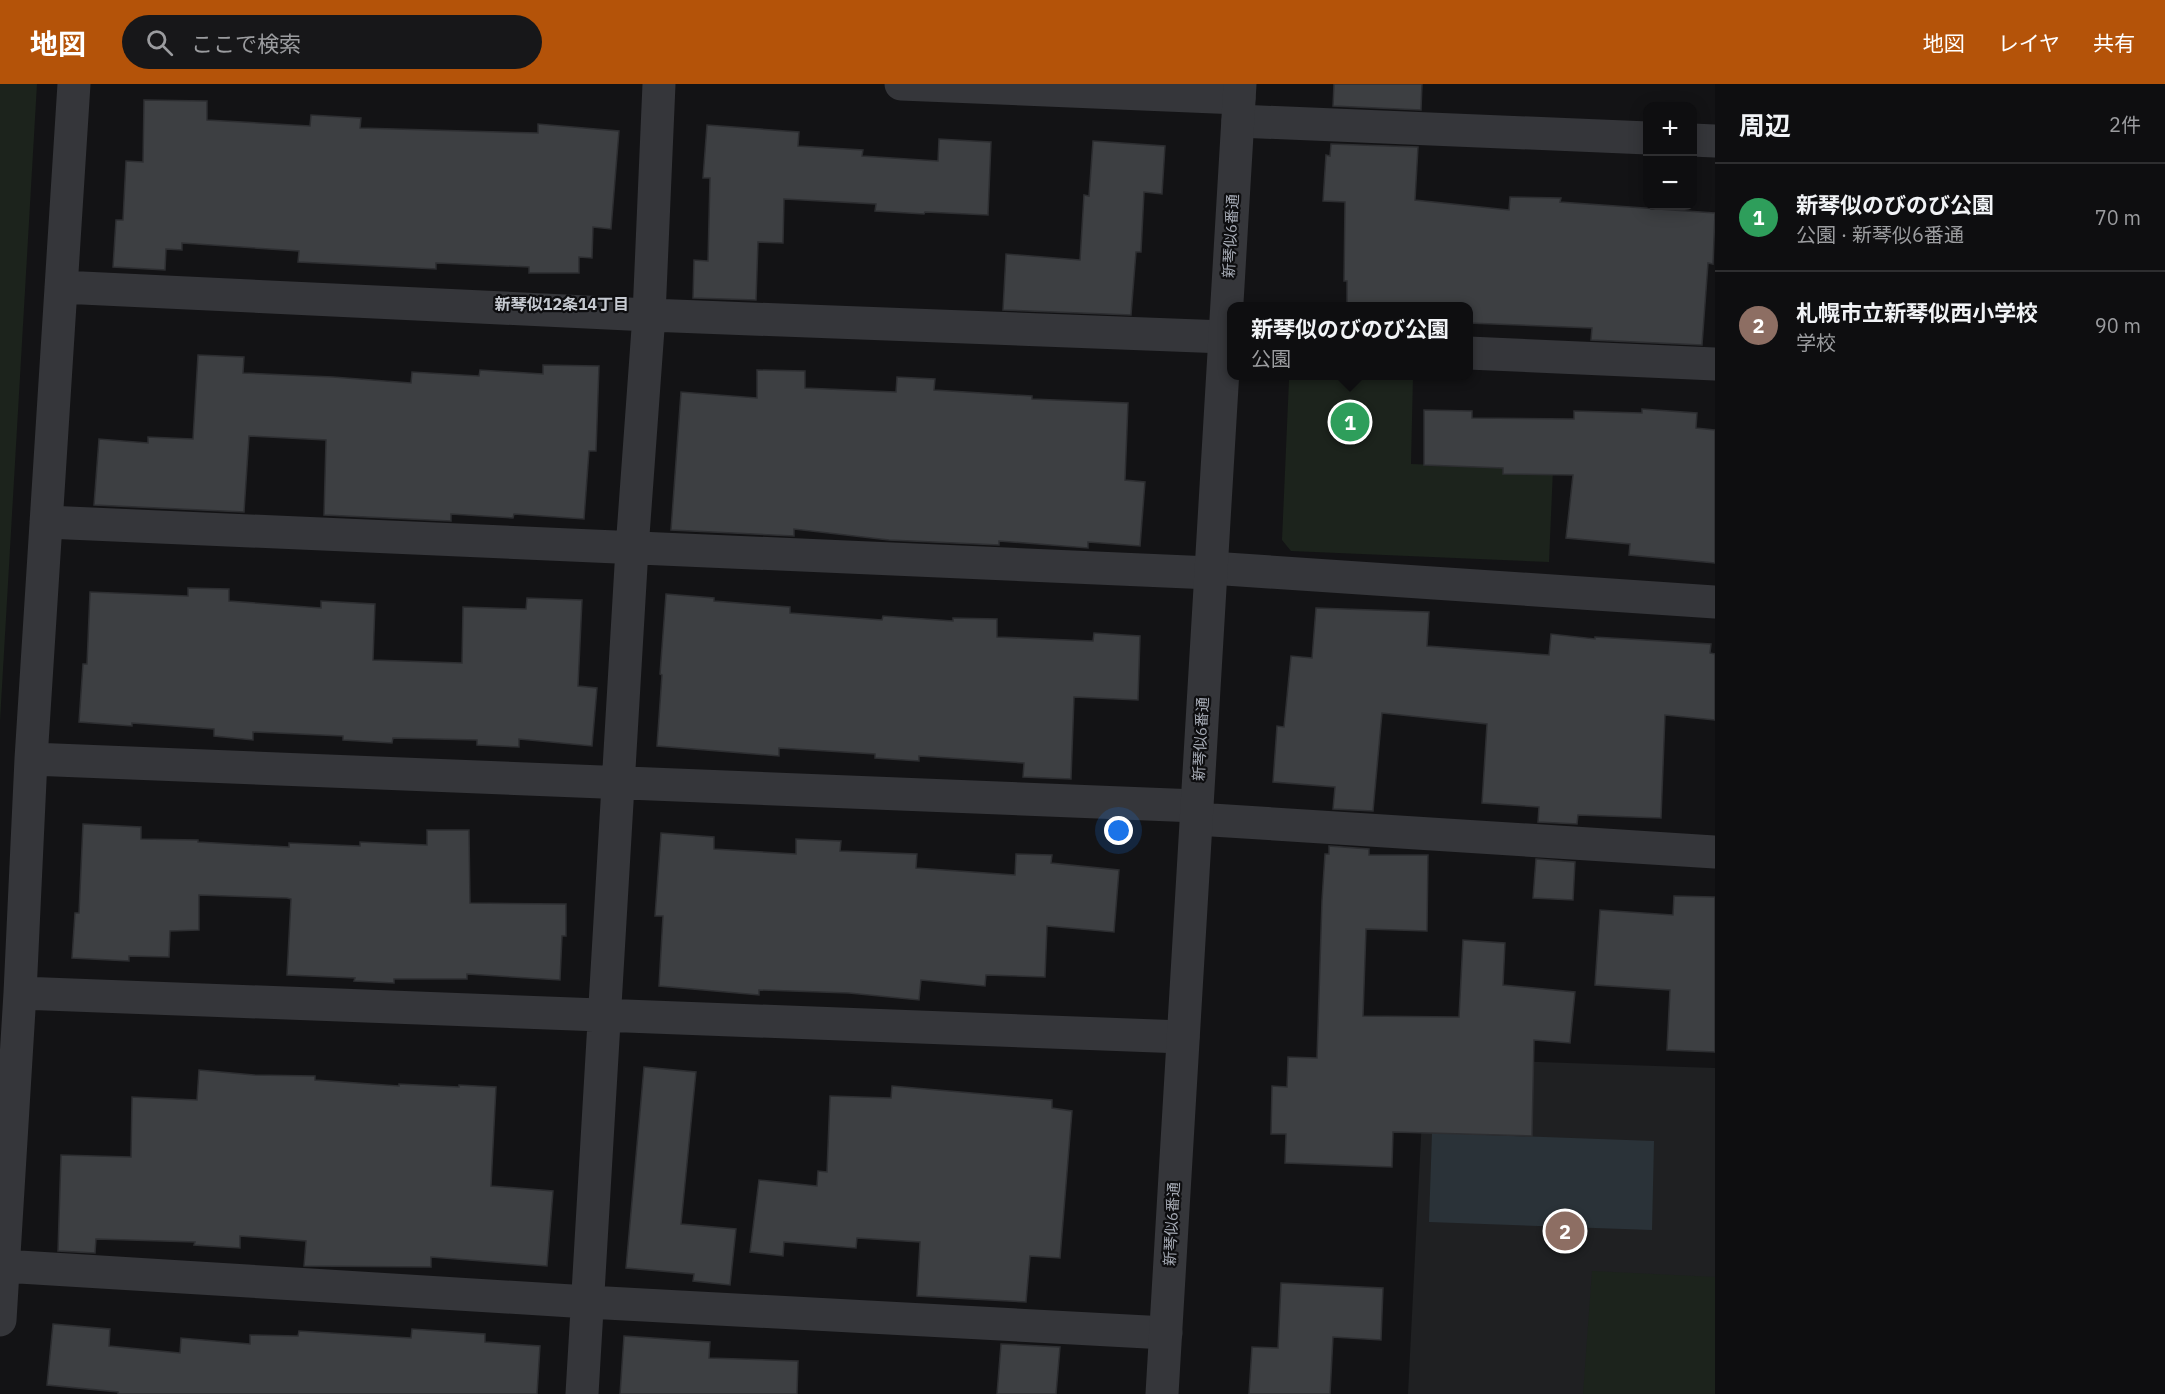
<!DOCTYPE html>
<html lang="ja">
<head>
<meta charset="utf-8">
<style>
  :root { --surface:#0e0e10; --page:#171719; --text:#f1f3f6; --muted:#9b9c9f; --line:#2e2e30; --accent:#b45309 }
  body { margin:0; font-family:"IBM Plex Sans","Noto Sans JP",sans-serif; background:var(--page); color:var(--text) }
  .controls { position:absolute; right:18px; top:18px; display:grid; overflow:hidden; border-radius:12px; box-shadow:0 3px 15px #0003 }
  .controls button { width:54px; height:54px; display:grid; place-items:center; padding:0; border:0; border-bottom:2px solid var(--line); background:var(--surface); color:var(--text); font:30px sans-serif }
  .you { position:absolute; left:1119px; top:747px; width:21px; height:21px; margin:-15px; border:4px solid #fff; border-radius:50%; background:#1a73e8; box-shadow:0 0 0 9px #1a73e833 }
  .badge { display:grid; place-items:center; width:39px; height:39px; border-radius:50%; background:var(--accent); color:#fff; font-size:20px; font-weight:700 }
  .pin { position:absolute; translate:-50% -50%; border:3px solid #fff; box-shadow:0 2px 6px #0006 }
  .popup { position:absolute; left:1227px; top:218px; width:246px; height:78px; box-sizing:border-box; display:grid; place-content:center; border-radius:12px; background:var(--surface); filter:drop-shadow(0 2px 4px #0005); font-size:20px; white-space:nowrap; color:var(--muted) }
  .popup b { font-size:22px; color:var(--text) }
  .popup::after { content:''; position:absolute; left:50%; top:100%; margin-left:-12px; border:12px solid transparent; border-top-color:var(--surface) }
  .list { margin:0; padding:0; list-style:none }
  h2 { display:flex; justify-content:space-between; align-items:center; height:78px; margin:0; padding:0 24px; font-size:26px }
  h2 small { font-size:20px; font-weight:400; color:var(--muted) }
  .list li { display:grid; grid-template-columns:39px 1fr auto; gap:18px; align-items:center; box-sizing:border-box; height:108px; padding:0 24px; border-top:2px solid var(--line) }
  .list b { display:block; font-size:22px; white-space:nowrap }
  .list p { margin:0; font-size:20px; white-space:nowrap; color:var(--muted) }
  .list em { font-size:20px; font-style:normal; color:var(--muted) }
  .icon { flex:none; width:33px; height:33px; fill:none; stroke:currentColor; stroke-width:2; stroke-linecap:round; stroke-linejoin:round }
  .map { position:relative; flex:none; width:1715px; height:1310px; overflow:hidden }
  header { display:flex; align-items:center; gap:36px; box-sizing:border-box; height:84px; padding:0 30px; background:var(--accent); color:#fff }
  header strong { font-size:28px }
  nav { display:flex; gap:33px; margin-inline-start:auto; font-size:21px }
  .search { width:420px; height:54px; background:var(--page); display:flex; align-items:center; gap:15px; box-sizing:border-box; padding:0 21px; border-radius:33px; color:var(--muted); font-size:22px }
  main { display:flex }
  aside { flex:1; background:var(--surface) }
  .map>svg:first-child { display:block }
</style>
</head>
<body>
<header>
<strong>地図</strong>
<div class="search"><svg class="icon" aria-label="search" viewBox="0 0 24 24"><circle cx="10" cy="10" r="6"/><path d="M15 15l6 6"/></svg>ここで検索</div>
<nav><a>地図</a><a>レイヤ</a><a>共有</a></nav>
</header>
<main>
<div class="map">
<svg width="1715" height="1310" viewBox="0 0 1715 1310">
  <rect width="100%" height="100%" fill="#131315"/>
  <path fill="#1f2022" d="M 1425,974 L 1715,984 L 1715,1310 L 1408,1310 Z"/>
  <path fill="#1c231c" d="M 0,0 L 37,0 L 0,637 Z
    M 1293,292 L 1413,292 L 1411,380 L 1553,385 L 1549,478 L 1291,467 L 1282,456 L 1289,296 Z
    M 1592,1187 L 1715,1193 L 1715,1310 L 1583,1310 Z"/>
  <path fill="#2a3238" d="M 1432,1049 L 1654,1057 L 1652,1146 L 1429,1138 Z"/>
  <path fill="#3d3f42" stroke="#2d2e31" stroke-width="1.5" d="M 1334,0 L 1422,0 L 1421,26 L 1333,22 Z
    M 144,16 L 207,17 L 207,36 L 310,42 L 311,31 L 361,34 L 360,44 L 538,49 L 538,40 L 619,47 L 611,145 L 593,143 L 592,174 L 579,173 L 579,189 L 529,189 L 529,183 L 436,179 L 436,185 L 298,178 L 299,167 L 182,159 L 182,166 L 166,165 L 165,186 L 113,183 L 116,136 L 123,136 L 126,77 L 143,78 Z
    M 707,41 L 799,48 L 798,62 L 863,66 L 862,72 L 938,77 L 939,55 L 991,58 L 988,131 L 925,128 L 924,130 L 875,127 L 876,120 L 784,115 L 783,159 L 758,158 L 756,216 L 693,214 L 694,176 L 708,177 L 710,94 L 703,94 Z
    M 1093,57 L 1165,62 L 1162,110 L 1144,108 L 1141,168 L 1136,168 L 1131,231 L 1003,226 L 1006,170 L 1080,176 L 1084,111 L 1089,112 Z
    M 1331,60 L 1418,63 L 1415,116 L 1509,126 L 1510,113 L 1561,114 L 1560,118 L 1715,129 L 1713,180 L 1708,179 L 1702,261 L 1591,256 L 1592,244 L 1468,239 L 1468,222 L 1347,222 L 1347,197 L 1344,197 L 1345,118 L 1323,117 L 1326,71 L 1330,72 Z
    M 198,271 L 244,273 L 243,289 L 333,293 L 411,299 L 412,288 L 479,292 L 480,286 L 543,290 L 543,281 L 599,282 L 596,367 L 589,367 L 584,435 L 514,430 L 513,434 L 451,430 L 451,437 L 324,431 L 326,356 L 249,352 L 244,428 L 94,421 L 99,355 L 148,359 L 148,353 L 193,355 Z
    M 757,286 L 805,287 L 805,304 L 896,308 L 897,293 L 935,295 L 934,306 L 1032,312 L 1032,315 L 1128,319 L 1125,396 L 1145,398 L 1140,462 L 1088,458 L 1088,464 L 999,457 L 999,461 L 889,456 L 794,445 L 794,452 L 671,446 L 681,308 L 757,314 Z
    M 1642,325 L 1697,329 L 1696,344 L 1715,346 L 1715,479 L 1629,471 L 1630,460 L 1566,454 L 1573,391 L 1503,390 L 1503,384 L 1424,381 L 1424,326 L 1472,327 L 1472,334 L 1574,335 L 1574,327 L 1642,329 Z
    M 188,504 L 229,505 L 229,517 L 321,524 L 321,517 L 375,520 L 373,576 L 462,579 L 463,523 L 526,525 L 527,514 L 582,516 L 578,602 L 597,604 L 592,662 L 519,655 L 519,663 L 477,661 L 477,656 L 393,654 L 392,659 L 343,656 L 343,652 L 253,648 L 253,656 L 214,652 L 214,645 L 132,639 L 132,642 L 79,638 L 83,580 L 87,580 L 90,508 L 188,512 Z
    M 666,510 L 714,514 L 714,517 L 790,523 L 790,529 L 882,536 L 883,532 L 953,537 L 953,534 L 997,535 L 997,553 L 1093,557 L 1094,549 L 1140,552 L 1138,616 L 1074,613 L 1071,695 L 1023,693 L 1024,679 L 919,672 L 919,677 L 875,674 L 875,670 L 779,664 L 779,672 L 657,662 L 662,591 L 660,590 Z
    M 1316,524 L 1429,528 L 1427,562 L 1549,571 L 1551,550 L 1595,555 L 1595,553 L 1711,560 L 1710,569 L 1715,570 L 1715,636 L 1665,631 L 1661,734 L 1578,731 L 1577,740 L 1538,738 L 1539,723 L 1482,719 L 1487,640 L 1382,629 L 1373,727 L 1333,725 L 1335,703 L 1273,698 L 1277,642 L 1284,643 L 1291,572 L 1312,574 Z
    M 83,740 L 141,743 L 141,755 L 198,756 L 198,758 L 289,763 L 289,759 L 360,762 L 360,758 L 427,761 L 427,746 L 469,746 L 470,819 L 566,820 L 566,852 L 562,852 L 560,896 L 467,890 L 467,895 L 394,895 L 394,899 L 354,897 L 355,894 L 287,891 L 291,815 L 287,814 L 199,811 L 199,846 L 170,847 L 169,873 L 129,872 L 129,877 L 72,874 L 75,829 L 79,829 Z
    M 661,749 L 714,753 L 714,765 L 796,770 L 796,755 L 841,757 L 840,767 L 917,770 L 916,784 L 1015,791 L 1016,770 L 1052,771 L 1051,779 L 1119,786 L 1114,848 L 1047,842 L 1045,893 L 986,891 L 985,902 L 921,896 L 919,916 L 849,909 L 759,906 L 759,911 L 659,902 L 663,832 L 655,832 Z
    M 1329,762 L 1369,765 L 1369,771 L 1428,771 L 1427,847 L 1366,845 L 1363,932 L 1459,933 L 1463,856 L 1505,859 L 1503,901 L 1575,908 L 1570,959 L 1534,956 L 1532,1052 L 1393,1048 L 1392,1083 L 1285,1079 L 1286,1050 L 1271,1050 L 1272,1002 L 1287,1003 L 1288,973 L 1317,974 L 1322,816 L 1325,770 L 1329,770 Z
    M 1536,775 L 1575,778 L 1573,816 L 1533,814 Z
    M 1674,812 L 1715,813 L 1715,968 L 1667,966 L 1670,906 L 1595,901 L 1600,826 L 1673,831 Z
    M 644,983 L 696,988 L 681,1140 L 736,1145 L 730,1201 L 693,1197 L 694,1190 L 626,1184 Z
    M 199,986 L 254,991 L 315,992 L 315,996 L 399,1002 L 399,1000 L 459,1003 L 459,1001 L 496,1003 L 491,1102 L 553,1107 L 547,1182 L 431,1173 L 431,1183 L 304,1182 L 306,1157 L 240,1152 L 240,1164 L 194,1161 L 195,1158 L 96,1155 L 95,1169 L 58,1167 L 61,1071 L 131,1073 L 132,1013 L 197,1016 Z
    M 892,1002 L 1052,1016 L 1052,1024 L 1072,1027 L 1060,1174 L 1030,1172 L 1026,1218 L 917,1212 L 920,1158 L 857,1154 L 856,1164 L 784,1158 L 783,1172 L 750,1168 L 759,1096 L 817,1102 L 818,1087 L 827,1088 L 830,1012 L 891,1014 Z
    M 1281,1199 L 1383,1204 L 1381,1256 L 1333,1253 L 1330,1310 L 1249,1310 L 1252,1263 L 1278,1264 Z
    M 53,1240 L 110,1245 L 109,1262 L 180,1269 L 181,1254 L 250,1260 L 250,1251 L 298,1252 L 299,1247 L 411,1254 L 412,1245 L 485,1250 L 485,1258 L 540,1262 L 537,1310 L 118,1310 L 118,1308 L 47,1301 Z
    M 624,1252 L 710,1258 L 709,1274 L 798,1277 L 797,1310 L 620,1310 Z
    M 1001,1260 L 1060,1263 L 1056,1310 L 997,1310 Z"/>
  <g fill="none" stroke-linecap="round" stroke-linejoin="round">
    <path stroke="#35363a" stroke-width="33" d="M 901,0 L 1239,14
      M 1238,37 L 1648,54
      M 1692,56 L 1715,57
      M 61,203 L 649,231 L 1225,253
      M 1468,269 L 1715,280
      M 46,438 L 1211,489
      M 1211,484 L 1715,518
      M 31,675 L 1197,722
      M 1196,735 L 1715,768
      M 20,909 L 1183,953
      M 3,1182 L 588,1218 L 1166,1249
      M 0,1236 L 20,909 L 31,675 L 74,0
      M 582,1310 L 632,465 L 649,231 L 659,0"/>
    <path stroke="#35363a" stroke-width="33" d="M 1162,1310 L 1240,0"/>
  </g>
  <g text-anchor="middle" stroke-width="4.5" stroke-linejoin="round" paint-order="stroke">
    <g font-size="15" fill="#a6abb5" stroke="#0e0e10">
      <text transform="translate(1231 152) rotate(-87)" y="5">新琴似6番通</text>
      <text transform="translate(1201 655) rotate(-87)" y="5">新琴似6番通</text>
      <text transform="translate(1172 1140) rotate(-87)" y="5">新琴似6番通</text>
    </g>
    <g font-size="16" font-weight="bold" fill="#c6cad1" stroke="#0e0e10">
      <text x="562" y="226">新琴似12条14丁目</text>
    </g>
  </g>
</svg>
<div class="controls">
<button>+</button>
<button>−</button>
</div>
<div class="you"></div>
<div class="pin badge" style="left:1350px;top:338px;background:#2e9e5b">1</div>
<div class="popup"><b>新琴似のびのび公園</b>公園</div>
<div class="pin badge" style="left:1565px;top:1147px;background:#8d6e63">2</div>
</div>
<aside>
<h2>周辺<small>2件</small></h2>
<ul class="list">
<li><span class="badge" style="background:#2e9e5b">1</span><div><b>新琴似のびのび公園</b><p>公園 · 新琴似6番通</p></div><em>70 m</em></li>
<li><span class="badge" style="background:#8d6e63">2</span><div><b>札幌市立新琴似西小学校</b><p>学校</p></div><em>90 m</em></li>
</ul>
</aside>
</main>
</body>
</html>
